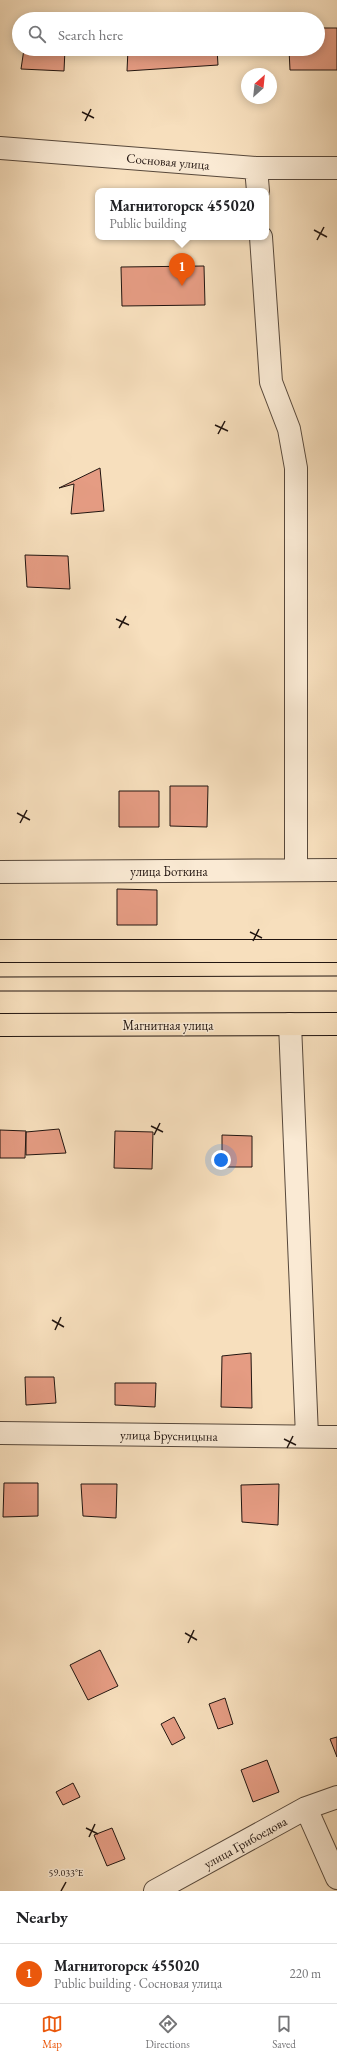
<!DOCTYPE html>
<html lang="en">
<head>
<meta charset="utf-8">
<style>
  :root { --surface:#fff; --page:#f2f2f2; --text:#202124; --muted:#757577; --line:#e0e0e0; --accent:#ea580c }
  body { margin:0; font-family:"EB Garamond",serif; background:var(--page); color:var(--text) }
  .compass { position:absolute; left:241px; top:68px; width:36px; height:36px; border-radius:50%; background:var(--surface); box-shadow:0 2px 10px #0003; rotate:27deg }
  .you { position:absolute; left:221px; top:1160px; width:14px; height:14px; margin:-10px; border:3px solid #fff; border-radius:50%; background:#1a73e8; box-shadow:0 0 0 6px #1a73e833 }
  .badge { display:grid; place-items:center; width:26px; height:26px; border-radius:50%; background:var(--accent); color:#fff; font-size:13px; font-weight:700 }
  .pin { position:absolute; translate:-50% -33px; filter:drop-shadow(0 1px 2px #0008) }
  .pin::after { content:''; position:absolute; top:21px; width:14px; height:12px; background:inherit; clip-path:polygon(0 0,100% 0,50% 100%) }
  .popup { position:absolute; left:95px; top:188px; width:174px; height:52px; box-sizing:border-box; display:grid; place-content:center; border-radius:8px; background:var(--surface); filter:drop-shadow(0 1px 3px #0005); font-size:13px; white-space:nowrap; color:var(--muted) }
  .popup b { font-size:15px; color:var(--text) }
  .popup::after { content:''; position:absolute; left:50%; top:100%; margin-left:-8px; border:8px solid transparent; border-top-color:var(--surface) }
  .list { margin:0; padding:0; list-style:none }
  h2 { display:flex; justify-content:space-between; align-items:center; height:52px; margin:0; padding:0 16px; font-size:17px }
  h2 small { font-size:13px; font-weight:400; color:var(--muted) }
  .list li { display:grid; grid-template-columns:26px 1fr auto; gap:12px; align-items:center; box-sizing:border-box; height:60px; padding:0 16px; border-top:1px solid var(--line) }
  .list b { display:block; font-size:15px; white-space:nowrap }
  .list p { margin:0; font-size:13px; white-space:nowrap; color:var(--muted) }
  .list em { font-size:13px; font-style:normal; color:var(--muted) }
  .icon { flex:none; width:22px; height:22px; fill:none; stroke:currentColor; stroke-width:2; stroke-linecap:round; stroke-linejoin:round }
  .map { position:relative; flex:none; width:337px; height:1891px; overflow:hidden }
  .search { position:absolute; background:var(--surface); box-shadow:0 2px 10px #0003; left:12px; right:12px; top:12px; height:44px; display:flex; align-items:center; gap:10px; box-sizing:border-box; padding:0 14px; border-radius:22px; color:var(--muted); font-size:15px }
  .sheet { height:112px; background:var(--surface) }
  nav { display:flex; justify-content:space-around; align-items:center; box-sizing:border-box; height:56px; border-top:1px solid var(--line); background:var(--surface); font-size:11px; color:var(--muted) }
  nav a { display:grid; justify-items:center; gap:2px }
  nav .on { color:var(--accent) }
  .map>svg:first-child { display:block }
</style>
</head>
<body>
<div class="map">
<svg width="337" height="1891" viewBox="0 0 337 1891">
  <rect width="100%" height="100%" fill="#f7dfbd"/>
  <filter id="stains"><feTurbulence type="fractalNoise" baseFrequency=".005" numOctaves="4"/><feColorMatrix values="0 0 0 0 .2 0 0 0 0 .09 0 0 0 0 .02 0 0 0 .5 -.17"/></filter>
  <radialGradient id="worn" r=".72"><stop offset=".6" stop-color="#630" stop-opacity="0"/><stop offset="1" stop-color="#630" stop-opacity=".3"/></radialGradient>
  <path fill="#e59c83" stroke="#221510" d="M 318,28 L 337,28 L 337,70 L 290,70 L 289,49 L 318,49 Z
    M 24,49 L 65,49 L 64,71 L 21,69 Z
    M 128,49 L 217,49 L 218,65 L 127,71 Z
    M 204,266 L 205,305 L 122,306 L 121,267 Z
    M 100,468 L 104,511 L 71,514 L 74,484 L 59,488 Z
    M 25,555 L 68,556 L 70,589 L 27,587 Z
    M 170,786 L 208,786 L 207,827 L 170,826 Z
    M 119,791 L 159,791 L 159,827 L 119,827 Z
    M 117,889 L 157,890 L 157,925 L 117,925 Z
    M 59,1129 L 66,1153 L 26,1155 L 26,1132 Z
    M 0,1130 L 26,1131 L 25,1158 L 0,1158 Z
    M 115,1131 L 153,1132 L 152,1169 L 114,1168 Z
    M 222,1135 L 252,1136 L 252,1167 L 222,1167 Z
    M 251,1353 L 252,1408 L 221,1407 L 222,1356 Z
    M 25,1377 L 54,1377 L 56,1403 L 26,1405 Z
    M 115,1383 L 156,1383 L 155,1407 L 115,1405 Z
    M 4,1483 L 38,1483 L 38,1516 L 3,1517 Z
    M 81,1484 L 117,1484 L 116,1518 L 83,1516 Z
    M 279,1484 L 278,1525 L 242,1522 L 241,1485 Z
    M 100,1650 L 118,1686 L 88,1700 L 70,1665 Z
    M 225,1698 L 233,1724 L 218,1729 L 209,1704 Z
    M 174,1717 L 185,1738 L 172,1745 L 161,1724 Z
    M 337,1737 L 337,1757 L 330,1739 Z
    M 267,1760 L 279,1792 L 253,1802 L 241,1770 Z
    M 73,1783 L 80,1797 L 63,1805 L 56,1792 Z
    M 112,1828 L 125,1859 L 107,1866 L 94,1835 Z"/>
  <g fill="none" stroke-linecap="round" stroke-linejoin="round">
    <g stroke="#57483b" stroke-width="24">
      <path id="minor" d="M 0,148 L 256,168 L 337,168
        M 256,168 L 258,191
        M 261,237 L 271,382 L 289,429 L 296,468 L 296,870
        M 0,872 L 337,870
        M 290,1024 L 307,1436
        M 0,1433 L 337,1437
        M 306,1808 L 337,1878
        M 155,1891 L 306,1808 L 337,1797"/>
    </g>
    <g stroke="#221510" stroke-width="24">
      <path id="primary" d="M 0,951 L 337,951
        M 0,1025 L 337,1024"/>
    </g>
    <use href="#minor" stroke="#faead4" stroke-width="22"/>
    <use href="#primary" stroke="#f7dfbd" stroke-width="22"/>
    <path stroke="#221510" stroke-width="1" d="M 0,977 L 337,976
      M 0,991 L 337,991"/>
  </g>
  <path fill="none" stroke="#221510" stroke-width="1.5" d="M 82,112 L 94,118M 85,121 L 91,109M 314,230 L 327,237M 317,240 L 324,227M 215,425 L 228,431M 218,434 L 225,421M 116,619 L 129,625M 119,628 L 126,616M 17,813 L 30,820M 20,823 L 27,810M 250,932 L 262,938M 253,941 L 259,929M 151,1126 L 163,1132M 154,1135 L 160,1123M 52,1320 L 64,1327M 55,1330 L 61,1317M 284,1439 L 296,1445M 287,1448 L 293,1436M 185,1633 L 197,1640M 188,1643 L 194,1630M 86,1828 L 98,1834M 89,1837 L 95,1824M 61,1891 L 66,1882"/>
  <g text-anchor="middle" stroke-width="3" stroke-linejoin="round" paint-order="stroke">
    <g font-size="13" fill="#221510" stroke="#faead4">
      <text transform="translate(168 161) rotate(5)" y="5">Сосновая улица</text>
      <text x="169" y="876">улица Боткина</text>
      <text x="168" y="1030">Магнитная улица</text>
      <text transform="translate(169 1435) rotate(1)" y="5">улица Брусницына</text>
      <text transform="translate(245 1842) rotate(-29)" y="5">улица Грибоедова</text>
    </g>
  </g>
  <g font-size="10" text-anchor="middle" fill="#221510" stroke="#faead4" stroke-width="3" stroke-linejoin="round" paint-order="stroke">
    <text x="66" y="1876">59.033°E</text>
  </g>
  <rect width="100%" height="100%" filter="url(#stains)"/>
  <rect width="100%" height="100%" fill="url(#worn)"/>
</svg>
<svg class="compass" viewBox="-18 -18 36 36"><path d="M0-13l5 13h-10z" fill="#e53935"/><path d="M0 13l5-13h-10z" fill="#757577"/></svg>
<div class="you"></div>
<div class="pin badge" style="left:182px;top:286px">1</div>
<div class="popup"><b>Магнитогорск 455020</b>Public building</div>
<div class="search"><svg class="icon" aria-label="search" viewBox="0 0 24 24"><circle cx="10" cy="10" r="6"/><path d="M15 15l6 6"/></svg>Search here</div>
</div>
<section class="sheet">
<h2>Nearby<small></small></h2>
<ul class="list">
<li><span class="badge">1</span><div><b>Магнитогорск 455020</b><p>Public building · Сосновая улица</p></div><em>220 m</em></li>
</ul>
</section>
<nav>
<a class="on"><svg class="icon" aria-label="map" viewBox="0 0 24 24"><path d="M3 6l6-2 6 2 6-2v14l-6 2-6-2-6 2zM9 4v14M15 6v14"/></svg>Map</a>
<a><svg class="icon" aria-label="directions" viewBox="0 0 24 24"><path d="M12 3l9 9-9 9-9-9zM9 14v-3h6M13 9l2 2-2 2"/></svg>Directions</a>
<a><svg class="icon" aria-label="saved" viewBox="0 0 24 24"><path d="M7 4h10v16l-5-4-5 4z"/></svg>Saved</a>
</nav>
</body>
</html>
